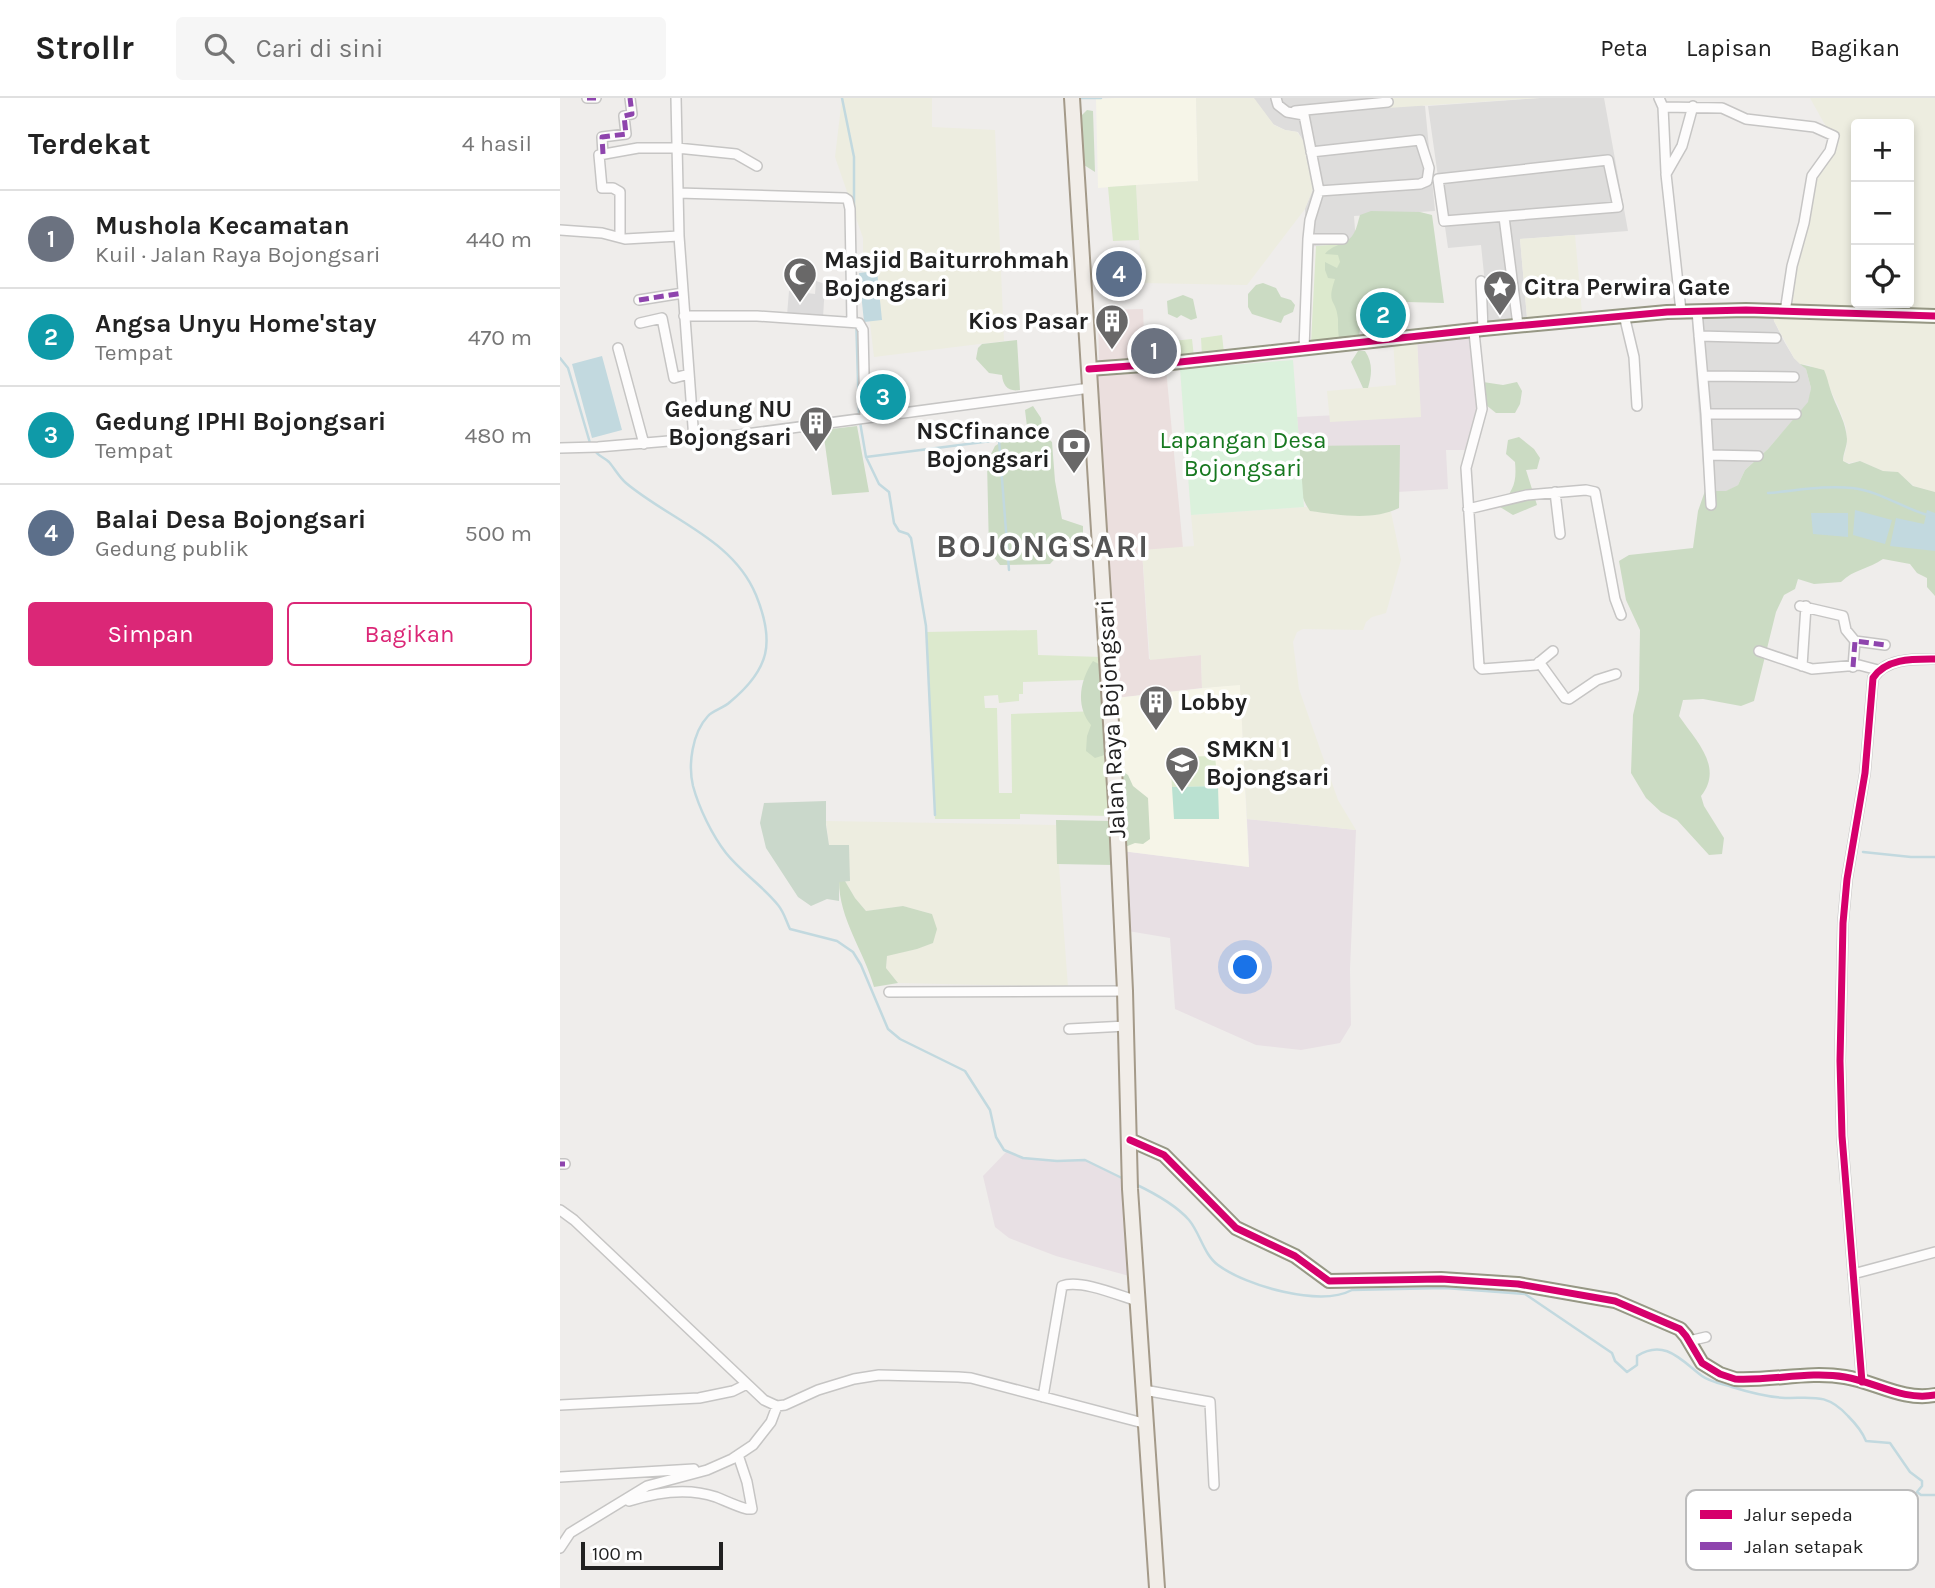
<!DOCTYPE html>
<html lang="id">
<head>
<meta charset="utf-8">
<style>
  :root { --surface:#fff; --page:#f6f6f6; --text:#222; --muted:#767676; --line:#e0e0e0; --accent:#db2777 }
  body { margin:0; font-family:Karla,sans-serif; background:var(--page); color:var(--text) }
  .controls { position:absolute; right:21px; top:21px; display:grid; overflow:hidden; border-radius:7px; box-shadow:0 4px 10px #0003 }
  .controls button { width:63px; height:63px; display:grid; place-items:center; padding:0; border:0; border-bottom:2px solid var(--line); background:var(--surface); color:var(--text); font:35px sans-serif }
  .scale { position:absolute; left:21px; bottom:18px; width:142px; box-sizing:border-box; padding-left:7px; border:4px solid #212121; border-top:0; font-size:19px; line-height:24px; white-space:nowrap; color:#212121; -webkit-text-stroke:5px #fff; paint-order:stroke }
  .you { position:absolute; left:686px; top:870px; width:24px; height:24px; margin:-18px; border:5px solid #fff; border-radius:50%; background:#1a73e8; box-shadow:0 0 0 10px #1a73e833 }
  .badge { display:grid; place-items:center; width:46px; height:46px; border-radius:50%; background:var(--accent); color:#fff; font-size:23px; font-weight:700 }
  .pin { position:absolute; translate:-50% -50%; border:4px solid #fff; box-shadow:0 2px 7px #0006 }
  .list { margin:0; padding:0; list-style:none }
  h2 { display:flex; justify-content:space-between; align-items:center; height:91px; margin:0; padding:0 28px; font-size:30px }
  h2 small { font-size:23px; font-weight:400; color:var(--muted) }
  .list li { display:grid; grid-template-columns:46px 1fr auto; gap:21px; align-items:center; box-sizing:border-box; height:98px; padding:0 28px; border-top:2px solid var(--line) }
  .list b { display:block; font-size:26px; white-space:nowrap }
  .list p { margin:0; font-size:23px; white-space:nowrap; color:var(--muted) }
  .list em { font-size:23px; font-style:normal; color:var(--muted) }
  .actions { display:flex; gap:14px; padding:21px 28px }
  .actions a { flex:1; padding:16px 0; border:2px solid var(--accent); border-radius:7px; text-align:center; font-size:24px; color:var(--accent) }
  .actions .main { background:var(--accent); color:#fff }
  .icon { flex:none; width:38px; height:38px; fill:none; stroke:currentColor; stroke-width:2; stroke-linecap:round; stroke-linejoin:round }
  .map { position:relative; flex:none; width:1375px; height:1490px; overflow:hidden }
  header { display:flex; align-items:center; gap:42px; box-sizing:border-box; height:98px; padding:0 35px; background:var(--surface); border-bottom:2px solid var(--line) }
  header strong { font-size:33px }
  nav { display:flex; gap:38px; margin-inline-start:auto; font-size:24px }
  .search { width:490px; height:63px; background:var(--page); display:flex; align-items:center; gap:18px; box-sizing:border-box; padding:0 24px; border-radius:7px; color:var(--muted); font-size:26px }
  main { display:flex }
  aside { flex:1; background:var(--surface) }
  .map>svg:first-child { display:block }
</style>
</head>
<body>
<header>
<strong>Strollr</strong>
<div class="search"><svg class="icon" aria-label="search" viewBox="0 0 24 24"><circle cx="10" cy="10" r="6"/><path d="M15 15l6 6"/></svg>Cari di sini</div>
<nav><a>Peta</a><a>Lapisan</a><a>Bagikan</a></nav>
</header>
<main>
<aside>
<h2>Terdekat<small>4 hasil</small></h2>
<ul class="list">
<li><span class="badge" style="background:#6b7280">1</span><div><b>Mushola Kecamatan</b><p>Kuil · Jalan Raya Bojongsari</p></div><em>440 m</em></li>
<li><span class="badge" style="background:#0f9aa8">2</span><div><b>Angsa Unyu Home'stay</b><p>Tempat</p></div><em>470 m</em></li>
<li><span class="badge" style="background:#0f9aa8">3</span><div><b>Gedung IPHI Bojongsari</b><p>Tempat</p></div><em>480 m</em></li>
<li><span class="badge" style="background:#5c6f8a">4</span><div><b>Balai Desa Bojongsari</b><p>Gedung publik</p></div><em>500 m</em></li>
</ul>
<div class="actions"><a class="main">Simpan</a><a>Bagikan</a></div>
</aside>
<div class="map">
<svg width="1375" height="1490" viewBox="0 0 1375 1490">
  <rect width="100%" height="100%" fill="#efedeb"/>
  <path fill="#dedddc" d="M 693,0 L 828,0 L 865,8 L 875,113 L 794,118 L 796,145 L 745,149 L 745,110 L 755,87 L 747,64 L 744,44 L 738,34 L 725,32 L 713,26 Z
    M 979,0 L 1044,0 L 1068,133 L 960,141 L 967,220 L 929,225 L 921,147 L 888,150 L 868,8 Z
    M 1131,213 L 1213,213 L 1214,223 L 1225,245 L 1234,260 L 1246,271 L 1251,290 L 1249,304 L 1208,351 L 1185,372 L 1178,387 L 1167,393 L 1145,393 Z"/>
  <path fill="#ebdfde" d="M 583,211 L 585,263 L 539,265 L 538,212 Z
    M 606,271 L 623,450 L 582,453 L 589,561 L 641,557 L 642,590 L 556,600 L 536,280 L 541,274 Z"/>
  <path fill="#e8e0e4" d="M 911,238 L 919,309 L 907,352 L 886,352 L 888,391 L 837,394 L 741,363 L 737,319 L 860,313 L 857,240 Z
    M 687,721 L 796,732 L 790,871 L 791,927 L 780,945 L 741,952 L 696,947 L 615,911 L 610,840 L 568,833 L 562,753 L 689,769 Z
    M 447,1053 L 463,1060 L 497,1063 L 525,1062 L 567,1083 L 573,1179 L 496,1158 L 449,1140 L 435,1129 L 423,1078 Z"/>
  <path fill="#f6f5e8" d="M 555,0 L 636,0 L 638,83 L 538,90 L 536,1 Z
    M 680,586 L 689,769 L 562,753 L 556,600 Z"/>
  <path fill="#dddcdc" d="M 256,183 L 265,186 L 263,220 L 227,217 L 229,193 L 255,196 Z"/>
  <path fill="#edede0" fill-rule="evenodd" d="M 282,0 L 372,0 L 372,29 L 435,32 L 444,243 L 314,259 L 303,165 L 303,140 L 275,59 Z
    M 636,0 L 694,0 L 714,27 L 725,32 L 737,34 L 744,44 L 747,64 L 755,86 L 745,111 L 687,187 L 582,185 L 576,87 L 638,83 Z
    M 828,0 L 979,0 L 828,10 Z
    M 1250,0 L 1375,0 L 1375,394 L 1354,388 L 1337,374 L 1323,373 L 1300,363 L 1289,365 L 1283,363 L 1287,346 L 1286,329 L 1278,307 L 1270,291 L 1250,267 L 1240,266 L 1234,260 L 1214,223 L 1213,213 L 1225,213 L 1252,78 L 1270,53 L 1269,34 ZM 1296,26 L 1349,26 L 1349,205 L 1296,205 Z
    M 1015,137 L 1022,214 L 967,220 L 960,141 Z
    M 857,240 L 861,319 L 770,324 L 767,293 L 836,287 L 833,242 Z
    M 744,409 L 821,412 L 831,414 L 841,462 L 826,515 L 812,519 L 806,524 L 803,532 L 743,531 L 737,534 L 733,544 L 739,591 L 778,702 L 796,732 L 687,721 L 680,587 L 642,590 L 641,557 L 590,562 L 582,452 L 634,448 L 631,417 Z
    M 266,723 L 496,727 L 508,889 L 338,885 L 326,870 L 327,857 L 357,851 L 372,816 L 343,808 L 306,813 L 295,800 L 285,783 L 290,783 L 269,747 Z"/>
  <path fill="#dce9cd" d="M 576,87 L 579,142 L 553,143 L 548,89 Z
    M 782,146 L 790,241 L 751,245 L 756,148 Z
    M 662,237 L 664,255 L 642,258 L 641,240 Z
    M 632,241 L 634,259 L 614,261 L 612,243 Z
    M 477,532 L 478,557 L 542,559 L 543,568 L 525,582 L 463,584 L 463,596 L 459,596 L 459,603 L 439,605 L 438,597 L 424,598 L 425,610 L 437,610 L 439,695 L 452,695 L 451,616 L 540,613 L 549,718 L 460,716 L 460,721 L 375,721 L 366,534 Z
    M 655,658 L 658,688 L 612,689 L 610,659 Z"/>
  <path fill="#cbdbc3" d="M 527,12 L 533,13 L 535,74 L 524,67 C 521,52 522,36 519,20 Z
    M 811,113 L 860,114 L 872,117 L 884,205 L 810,203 L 810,222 L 800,229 L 799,242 L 780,245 C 778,236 778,230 778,221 C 776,199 766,208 775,181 L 768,180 L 765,172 L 765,164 L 777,170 L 780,164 L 778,157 L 765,156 C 772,146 788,147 794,135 C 797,130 798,123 800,117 Z
    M 703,185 L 716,190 L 721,199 L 731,202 L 735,207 L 733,214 L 724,218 L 721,225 L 692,216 L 688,209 L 688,196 L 696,187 Z
    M 623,197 L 633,201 L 637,220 L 631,222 L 621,217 L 617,220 L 608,216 L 607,203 Z
    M 457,242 L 460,292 C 448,294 443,288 442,277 L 429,275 L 416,261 L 418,250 L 422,246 Z
    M 798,253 L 805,253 C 813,265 812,276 808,290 L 803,290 L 791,264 Z
    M 1240,266 L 1264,272 C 1268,281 1269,289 1273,299 C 1278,312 1286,325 1287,341 C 1287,349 1283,355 1283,363 L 1289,366 L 1300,363 L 1323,373 L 1338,374 L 1353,388 L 1375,394 L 1375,498 L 1367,489 L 1367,480 L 1357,475 L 1350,466 L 1323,461 C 1309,471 1294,471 1281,484 L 1254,486 L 1238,481 L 1235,491 L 1224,497 L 1216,514 L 1194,603 L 1181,608 L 1143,601 L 1123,602 L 1119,618 C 1136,643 1164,669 1141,698 L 1144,708 L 1164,740 L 1162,756 L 1149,757 L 1117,722 L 1101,714 L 1086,700 L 1071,675 L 1073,617 L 1079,592 L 1080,532 L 1066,502 L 1059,463 L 1069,457 L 1133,450 L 1138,413 L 1145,393 L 1166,393 L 1178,387 L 1185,372 L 1208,351 L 1248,304 L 1251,290 L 1246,271 Z
    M 923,284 L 943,287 L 957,284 L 962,293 L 960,306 L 955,315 L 936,315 L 926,307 Z
    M 473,308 L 481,320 L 483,337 L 492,344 L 495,383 L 502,421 L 523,428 L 523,439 L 501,454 L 490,466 L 440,467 L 429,453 L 427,364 L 435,348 L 447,340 L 468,337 L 465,312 Z
    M 297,328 L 309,394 L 272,397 L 263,332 Z
    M 959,339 L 974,351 L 980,360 L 977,371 L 966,372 L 977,407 L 953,417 L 940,409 C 953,391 957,386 955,364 L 946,356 L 948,342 Z
    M 840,347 L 839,410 C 813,423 779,417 750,413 C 735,391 739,373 740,348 Z
    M 533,563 L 543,568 L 548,656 L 535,660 L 526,653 L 527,638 L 531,627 C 515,608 520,582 533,563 Z
    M 558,670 L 568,677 L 573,688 L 588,700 L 590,741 L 583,746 L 575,745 L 565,749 Z
    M 496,722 L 552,723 L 554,767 L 497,766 Z
    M 279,783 L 285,783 L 295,800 L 306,813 L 343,808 L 372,816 L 377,831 L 373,845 L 357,851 L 327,858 L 326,870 L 338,885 L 314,889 C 304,853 279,821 279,783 Z"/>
  <path fill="#cad8cb" d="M 266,703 L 266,727 L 269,747 L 289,747 L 290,783 L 279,784 L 279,803 L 267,801 L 251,808 L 238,799 L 206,750 L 200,725 L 204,705 Z"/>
  <path fill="#dbf1dc" d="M 733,262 L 744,409 L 631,417 L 620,271 Z"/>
  <path fill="#bae1d1" d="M 658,688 L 659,721 L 614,721 L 612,689 Z"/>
  <path fill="#c2d9df" d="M 317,173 L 322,222 L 304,224 L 299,175 Z
    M 42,258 L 62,332 L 32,340 L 12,266 Z
    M 1295,412 L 1332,422 L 1325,446 L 1293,437 Z
    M 1367,412 L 1375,415 L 1375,453 L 1330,448 L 1336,420 L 1364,426 Z
    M 1251,415 L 1288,415 L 1288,439 L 1253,436 Z"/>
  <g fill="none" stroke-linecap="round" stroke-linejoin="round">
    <path stroke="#c2d9df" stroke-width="2.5" d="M 282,0 L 294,59 L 294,111
      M 521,0 L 541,0
      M 296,216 L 299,317
      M 0,260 L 8,270 L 30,345
      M 300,324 L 306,359 L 319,386 L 329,394 L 334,425 L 339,433 L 348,436 L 351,440 L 366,528 L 375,717
      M 34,351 C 37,358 44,359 49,364 C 55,371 59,379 66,385 C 110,422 173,441 196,497 C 215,544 210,571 170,604 C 164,610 153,612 148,618 C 132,635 128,667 133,688 C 139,710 152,737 166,755 C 181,774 203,788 218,807 C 224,814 226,823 230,831 L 277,843 L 293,854 L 301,867 L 328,931 L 340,941 L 405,973 L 430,1012 L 436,1039 L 444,1052 L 463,1060 L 497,1063 L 525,1062 L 566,1082
      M 306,359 L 439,342 L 449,472
      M 1208,395 C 1235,393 1265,387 1292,390 C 1321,393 1346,413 1375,419
      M 1303,754 L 1351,759 L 1375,759
      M 575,1086 C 594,1095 615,1106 629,1122 C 640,1135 644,1157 658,1167 C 686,1188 760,1209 792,1192 L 885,1190 L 965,1196 L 1052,1255 L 1055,1263 L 1067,1274 L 1077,1267 L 1077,1258 C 1105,1240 1122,1263 1142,1278 C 1150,1284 1163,1286 1172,1289 C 1188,1294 1208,1299 1225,1300 C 1253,1300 1267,1295 1288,1318 C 1296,1326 1302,1333 1306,1343 L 1330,1345 L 1350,1374 L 1362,1383 L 1362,1388 L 1357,1394 L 1361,1397 L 1375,1397"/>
    <g stroke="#c6c5c4" stroke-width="12">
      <path id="street" d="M 27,0 L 36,0
        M 116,0 L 119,138 L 134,342
        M 716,0 L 718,7 L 727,14 L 744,17 L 759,93 L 750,122 L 748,141 L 744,251
        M 1099,0 L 1103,9 L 1162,10 L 1186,21 L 1254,29 L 1274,38 L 1270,53 L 1252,78 L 1244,125 L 1232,168 L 1225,214
        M 1103,9 L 1106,74
        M 735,13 L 828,4
        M 751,54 L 860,42 L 869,70 L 867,83 L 860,86 L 759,93
        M 43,56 L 42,39 L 66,36 L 64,18 L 72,16 L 70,0
        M 1048,62 L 1058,109 L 884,123 L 878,81 Z
        M 118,95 L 285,100 L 288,102 L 290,111 L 292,224
        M 944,119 L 958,227
        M 0,132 L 42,135 L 65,141 L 119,138
        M 60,139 L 60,94 L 53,90 L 42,90 L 39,57 L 78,50 L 117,50 L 176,56 L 197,68
        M 748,141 L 783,141
        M 921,183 L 923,231
        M 79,202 L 123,195
        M 1121,213 L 1106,76 L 1122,48 L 1133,8
        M 1137,213 L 1146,316 L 1151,407
        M 1064,217 L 1074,259 L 1077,308
        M 124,218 L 197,218 L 299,225 L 303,232 L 305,320
        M 80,225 L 102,220 L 114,280 L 129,276
        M 914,234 L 922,311 L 906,370 L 919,568 L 922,571 L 976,567 L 993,553
        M 1139,238 L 1216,240
        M 58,250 L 84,346
        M 1143,278 L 1234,279
        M 1146,316 L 1236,316
        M 0,350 L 38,349 L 179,337 L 530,290
        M 1149,357 L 1198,358
        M 995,394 L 1000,436
        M 908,411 L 967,397 L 1026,392 L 1035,394 L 1055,501 L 1061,517
        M 1240,508 L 1283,518 L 1286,532 L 1295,543 L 1325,547
        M 1199,553 L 1252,571 L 1299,567 L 1318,572
        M 979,564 L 1005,600 L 1009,601 L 1037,582 L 1056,576
        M 1242,568 L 1246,508
        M 1293,569 L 1295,543
        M 329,894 L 565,893
        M 509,931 L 566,928
        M 0,1066 L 5,1066
        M 0,1112 L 14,1122 L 204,1302 L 217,1308 L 225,1307 L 258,1292 L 294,1281 L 319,1277 L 398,1279 L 411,1280 L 587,1326
        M 1293,1176 L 1375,1154
        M 1129,1243 L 1146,1239
        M 1302,1284 L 1282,1038 L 1280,963 L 1283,825 L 1287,781 L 1305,675 L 1313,580 C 1326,560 1353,561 1375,561
        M 584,1292 L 650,1304 L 654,1387
        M 483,1299 L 502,1188 C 520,1181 558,1197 577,1203
        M 0,1307 L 139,1300 L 173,1293 L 187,1286
        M 0,1379 L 134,1371
        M 69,1403 C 97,1394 127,1389 156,1399 C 166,1403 176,1408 187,1411 L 192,1411 L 187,1384 L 178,1357
        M 0,1450 L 10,1435 L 87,1388 L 147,1372 L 172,1361 L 193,1347 L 211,1324 L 217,1308"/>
    </g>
    <g stroke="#969784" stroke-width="16">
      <path id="secondary" d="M 529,271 L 611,265 L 923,231 L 1107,214 L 1186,212 L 1375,218
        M 570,1042 L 604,1057 L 676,1130 L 735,1158 L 769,1183 L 881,1181 L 958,1186 L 1055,1203 L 1120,1231 L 1126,1238 L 1142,1265 L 1160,1276 L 1175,1281 C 1211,1283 1249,1273 1285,1279 C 1316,1284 1342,1303 1375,1297"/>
    </g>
    <g stroke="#a49a89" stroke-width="18">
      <path id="primary" d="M 512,0 L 557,721 L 565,893 L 570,1091 L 597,1490"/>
    </g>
    <use href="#street" stroke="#fdfcfc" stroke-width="9"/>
    <use href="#secondary" stroke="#f3f3ed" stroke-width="12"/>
    <use href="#primary" stroke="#f1ede8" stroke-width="14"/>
    <path stroke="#8e44ad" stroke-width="5" stroke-dasharray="10 5" stroke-linecap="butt" d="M 27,0 L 36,0
      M 43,56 L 42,39 L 66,36 L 64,18 L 72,16 L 70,0
      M 79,202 L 123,195
      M 1293,569 L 1295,543 L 1325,547
      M 0,1066 L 5,1066"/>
    <g stroke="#fff" stroke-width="11">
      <path id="cycleway" d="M 529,271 L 611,265 L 923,231 L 1107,214 L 1186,212 L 1375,218
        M 570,1042 L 604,1057 L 676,1130 L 735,1158 L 769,1183 L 881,1181 L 958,1186 L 1055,1203 L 1120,1231 L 1126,1238 L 1142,1265 L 1160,1276 L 1175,1281 C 1211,1283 1249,1273 1285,1279 C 1316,1284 1342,1303 1375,1297
        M 1302,1284 L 1282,1038 L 1280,963 L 1283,825 L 1287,781 L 1305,675 L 1313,580 C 1326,560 1353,561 1375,561"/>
    </g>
    <use href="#cycleway" stroke="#d6006c" stroke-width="7"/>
  </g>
  <defs>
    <g id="mosque-pin" transform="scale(1.75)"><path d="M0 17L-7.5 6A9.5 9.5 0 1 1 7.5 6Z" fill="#696868" stroke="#fff"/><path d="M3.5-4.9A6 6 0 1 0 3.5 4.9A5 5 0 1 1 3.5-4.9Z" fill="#fff"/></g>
    <g id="sight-pin" transform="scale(1.75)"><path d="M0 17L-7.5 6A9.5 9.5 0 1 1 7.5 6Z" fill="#696868" stroke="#fff"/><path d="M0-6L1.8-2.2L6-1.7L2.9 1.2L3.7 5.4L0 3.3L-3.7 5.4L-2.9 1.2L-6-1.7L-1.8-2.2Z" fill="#fff"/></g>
    <g id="building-pin" transform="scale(1.75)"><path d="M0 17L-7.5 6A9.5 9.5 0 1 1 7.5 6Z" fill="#696868" stroke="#fff"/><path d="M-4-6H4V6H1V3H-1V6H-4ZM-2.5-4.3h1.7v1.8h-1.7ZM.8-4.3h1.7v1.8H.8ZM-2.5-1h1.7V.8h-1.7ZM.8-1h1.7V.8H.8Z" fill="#fff"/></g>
    <g id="bank-pin" transform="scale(1.75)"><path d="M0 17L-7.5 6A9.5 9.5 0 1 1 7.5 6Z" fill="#696868" stroke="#fff"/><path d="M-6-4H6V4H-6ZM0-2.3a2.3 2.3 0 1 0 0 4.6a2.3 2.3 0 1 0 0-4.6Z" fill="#fff"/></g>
    <g id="school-pin" transform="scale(1.75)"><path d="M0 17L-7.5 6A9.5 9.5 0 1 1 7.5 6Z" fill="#696868" stroke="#fff"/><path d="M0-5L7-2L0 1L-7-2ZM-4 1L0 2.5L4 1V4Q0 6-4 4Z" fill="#fff"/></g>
  </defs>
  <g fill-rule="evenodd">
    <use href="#mosque-pin" x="240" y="176"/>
    <use href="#sight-pin" x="940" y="189"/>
    <use href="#building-pin" x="552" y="223"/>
    <use href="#building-pin" x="256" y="325"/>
    <use href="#bank-pin" x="514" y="347"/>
    <use href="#building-pin" x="596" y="604"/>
    <use href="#school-pin" x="622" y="665"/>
  </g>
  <g text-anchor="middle" stroke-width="7" stroke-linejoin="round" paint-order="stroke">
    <g font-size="24" font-weight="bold" fill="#212121" stroke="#fff" text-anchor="start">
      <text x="264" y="170">Masjid Baiturrohmah<tspan x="264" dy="28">Bojongsari</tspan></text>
      <text x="964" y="197">Citra Perwira Gate</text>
      <text x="528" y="231" text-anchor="end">Kios Pasar</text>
      <text x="232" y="319" text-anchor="end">Gedung NU<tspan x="232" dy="28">Bojongsari</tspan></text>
      <text x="490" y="341" text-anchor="end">NSCfinance<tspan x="490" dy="28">Bojongsari</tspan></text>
      <text x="620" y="612">Lobby</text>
      <text x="646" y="659">SMKN 1<tspan x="646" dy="28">Bojongsari</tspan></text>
    </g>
    <g font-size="24" fill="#17781f" stroke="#fff">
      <text x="683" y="350">Lapangan Desa<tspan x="683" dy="28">Bojongsari</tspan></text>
    </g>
    <g font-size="24" fill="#212121" stroke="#fff">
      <text transform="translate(551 621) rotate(-93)" y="8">Jalan Raya Bojongsari</text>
    </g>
    <g font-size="32" font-weight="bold" letter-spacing="2" fill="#545454" stroke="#fff">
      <text x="483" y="459">BOJONGSARI</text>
    </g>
  </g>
  <rect x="1126" y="1392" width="232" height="80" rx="10" fill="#fff" stroke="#bcbcbc" stroke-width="2"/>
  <rect x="1140" y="1412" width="32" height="9" fill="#d6006c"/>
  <rect x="1140" y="1444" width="32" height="8" fill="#8e44ad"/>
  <g font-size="19" fill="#212121">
    <text x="1184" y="1423">Jalur sepeda</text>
    <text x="1184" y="1455">Jalan setapak</text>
  </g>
</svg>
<div class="controls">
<button>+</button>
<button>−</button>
<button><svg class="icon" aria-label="locate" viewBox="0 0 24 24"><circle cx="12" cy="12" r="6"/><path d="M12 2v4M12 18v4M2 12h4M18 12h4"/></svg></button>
</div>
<div class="scale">100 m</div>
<div class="you"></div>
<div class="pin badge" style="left:594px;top:253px;background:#6b7280">1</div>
<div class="pin badge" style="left:823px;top:217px;background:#0f9aa8">2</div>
<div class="pin badge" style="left:323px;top:299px;background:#0f9aa8">3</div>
<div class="pin badge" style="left:559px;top:176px;background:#5c6f8a">4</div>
</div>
</main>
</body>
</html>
